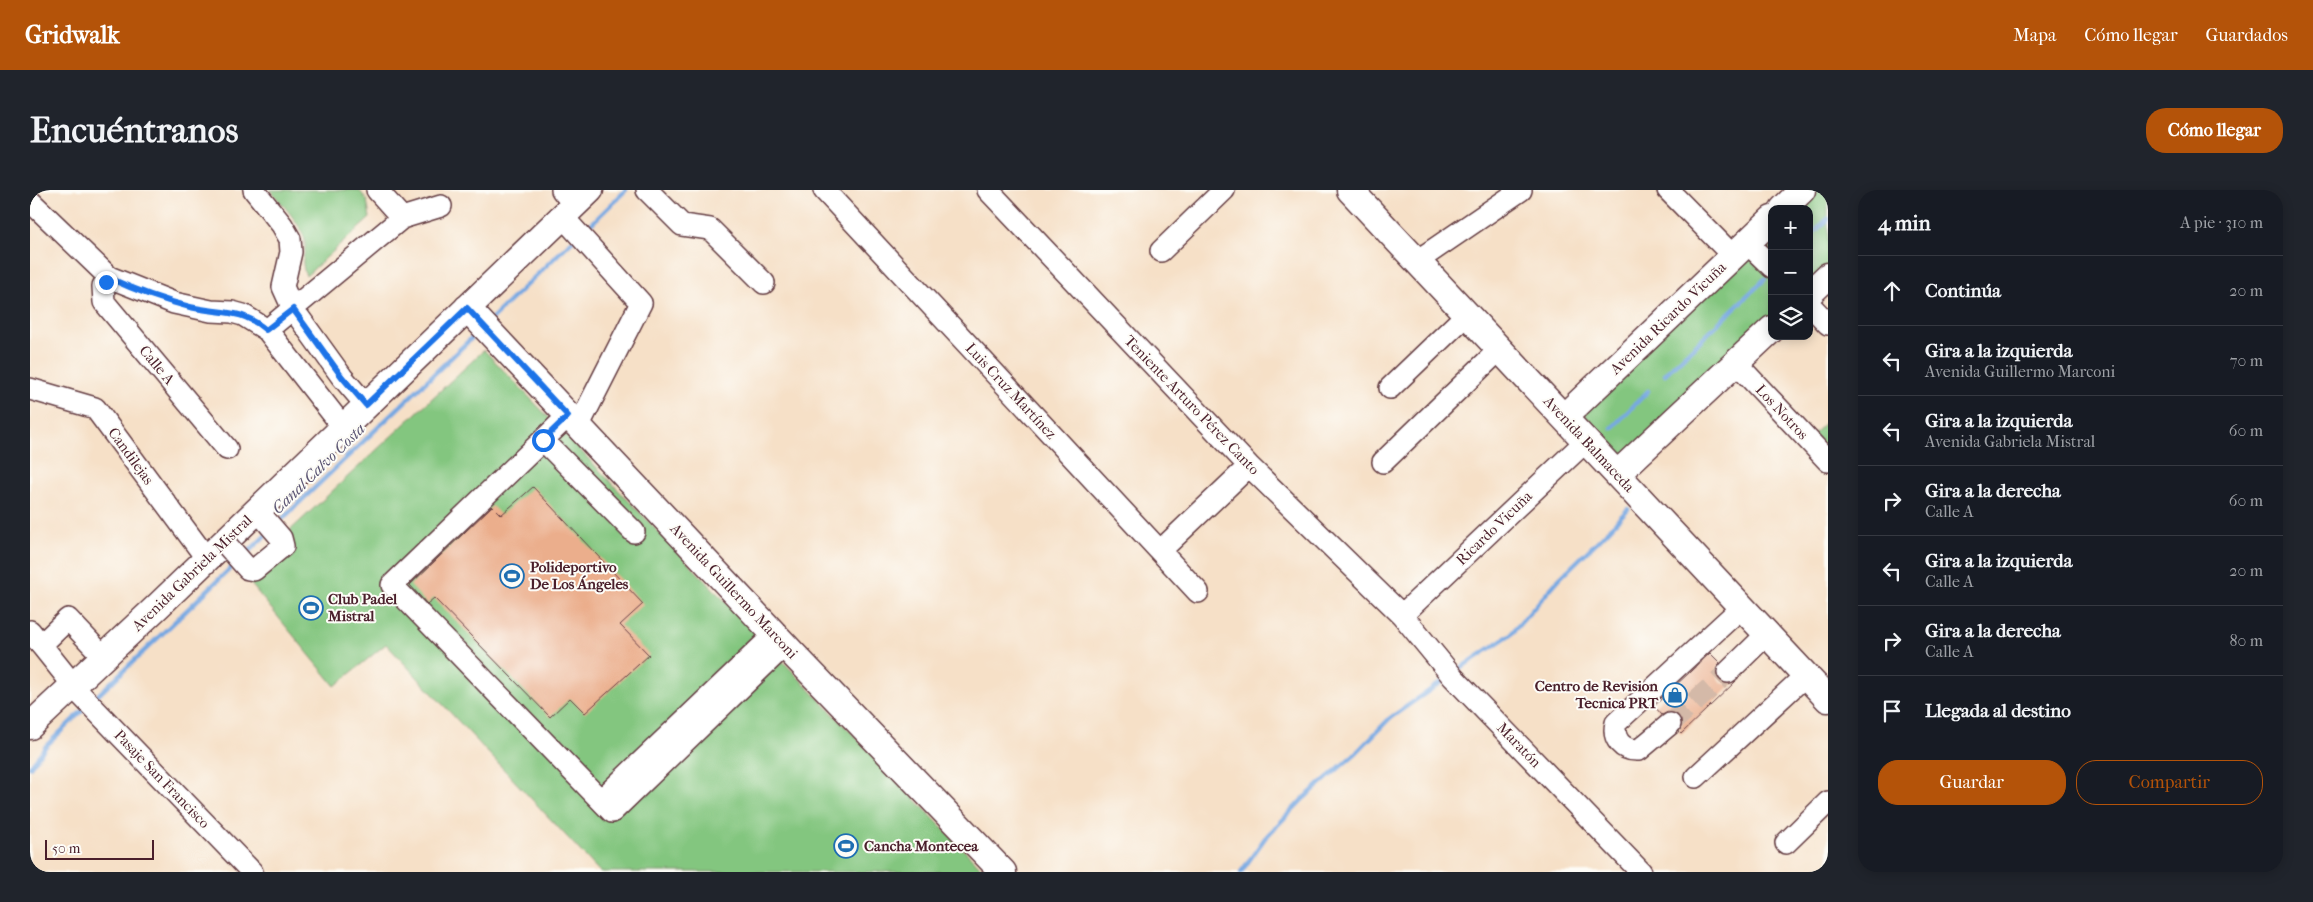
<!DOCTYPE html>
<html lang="es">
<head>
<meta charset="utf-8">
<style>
  :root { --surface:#171b24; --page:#20242c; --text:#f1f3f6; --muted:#9ea1a6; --line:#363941; --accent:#b45309 }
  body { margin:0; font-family:"IM FELL French Canon",serif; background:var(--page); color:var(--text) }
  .controls { position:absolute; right:15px; top:15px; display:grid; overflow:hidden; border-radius:10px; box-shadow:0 2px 12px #0003 }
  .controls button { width:45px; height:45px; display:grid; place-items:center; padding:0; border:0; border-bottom:1px solid var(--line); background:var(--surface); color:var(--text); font:25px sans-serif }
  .scale { position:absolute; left:15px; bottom:12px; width:109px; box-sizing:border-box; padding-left:5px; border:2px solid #4a1f2b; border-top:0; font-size:14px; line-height:18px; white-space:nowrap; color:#4a1f2b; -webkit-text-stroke:4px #fdfcf7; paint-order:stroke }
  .stop { position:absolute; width:15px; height:15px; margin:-11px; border:4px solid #1a73e8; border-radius:50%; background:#fff }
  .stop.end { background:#1a73e8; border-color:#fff; box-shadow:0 1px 5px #0008 }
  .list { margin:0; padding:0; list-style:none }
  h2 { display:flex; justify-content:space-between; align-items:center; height:65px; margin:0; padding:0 20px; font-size:21px }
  h2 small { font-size:16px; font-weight:400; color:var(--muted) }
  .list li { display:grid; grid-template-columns:32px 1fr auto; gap:15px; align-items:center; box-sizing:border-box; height:70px; padding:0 20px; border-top:1px solid var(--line) }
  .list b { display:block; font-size:19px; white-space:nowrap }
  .list p { margin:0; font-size:16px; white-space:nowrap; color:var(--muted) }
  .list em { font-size:16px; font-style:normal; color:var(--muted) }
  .actions { display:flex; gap:10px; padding:15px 20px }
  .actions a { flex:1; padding:11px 0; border:1px solid var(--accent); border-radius:20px; text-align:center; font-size:18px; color:var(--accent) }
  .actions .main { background:var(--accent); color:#fff }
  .icon { flex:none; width:28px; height:28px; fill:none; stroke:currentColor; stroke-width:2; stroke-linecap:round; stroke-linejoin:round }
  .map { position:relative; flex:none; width:1798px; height:682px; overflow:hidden; border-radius:20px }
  header { display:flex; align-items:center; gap:30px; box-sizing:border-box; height:70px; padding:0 25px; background:var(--accent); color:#fff }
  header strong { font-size:24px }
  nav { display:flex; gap:28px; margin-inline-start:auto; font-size:18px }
  .intro { display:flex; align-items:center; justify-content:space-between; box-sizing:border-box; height:120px; padding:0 30px }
  h1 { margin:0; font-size:35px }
  .button { padding:12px 22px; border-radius:20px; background:var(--accent); color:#fff; font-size:18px; font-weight:700 }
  main { display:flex; gap:30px; padding:0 30px }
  aside { flex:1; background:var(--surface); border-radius:20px; box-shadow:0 2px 12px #0003 }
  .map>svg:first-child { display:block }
</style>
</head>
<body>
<header>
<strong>Gridwalk</strong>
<nav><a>Mapa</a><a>Cómo llegar</a><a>Guardados</a></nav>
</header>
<div class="intro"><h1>Encuéntranos</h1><a class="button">Cómo llegar</a></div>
<main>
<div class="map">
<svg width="1798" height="682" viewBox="0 0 1798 682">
  <rect width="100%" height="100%" fill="#fdfcf7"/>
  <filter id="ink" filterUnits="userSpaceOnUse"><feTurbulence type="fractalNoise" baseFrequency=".02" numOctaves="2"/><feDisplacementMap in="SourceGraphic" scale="10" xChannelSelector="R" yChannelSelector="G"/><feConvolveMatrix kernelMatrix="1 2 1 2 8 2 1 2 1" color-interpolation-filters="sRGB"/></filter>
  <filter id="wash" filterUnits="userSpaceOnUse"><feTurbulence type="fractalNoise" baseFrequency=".0096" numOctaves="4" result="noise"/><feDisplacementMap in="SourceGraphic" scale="20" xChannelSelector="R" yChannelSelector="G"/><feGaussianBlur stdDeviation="1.12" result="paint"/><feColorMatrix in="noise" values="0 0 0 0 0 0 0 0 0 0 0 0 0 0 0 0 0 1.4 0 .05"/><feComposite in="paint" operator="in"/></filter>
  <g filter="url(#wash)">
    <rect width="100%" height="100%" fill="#f6e0c7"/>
    <path fill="#83c67f" stroke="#667255" d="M 240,0 L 329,0 L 337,10 L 340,28 L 276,86 C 269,67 276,67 275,52 C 274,37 250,12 240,0 Z
      M 1776,0 L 1798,0 L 1798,79 L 1779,97 L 1779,19 L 1756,19 Z
      M 1742,33 L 1742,132 L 1597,271 L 1548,218 Z
      M 454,160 L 955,682 L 570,682 L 356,454 L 305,496 L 211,382 L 255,345 Z
      M 1798,230 L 1798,260 L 1783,244 Z"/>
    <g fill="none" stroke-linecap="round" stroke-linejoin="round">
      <path stroke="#77a8e2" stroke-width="4.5" d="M 554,41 L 596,0
        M 1779,47 L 1798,29
        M 460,130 L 544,49
        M 1635,184 L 1735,89
        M 1582,238 L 1618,201
        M 247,334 L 449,141
        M 214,366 L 239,342
        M 1426,481 L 1481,444 L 1529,389 L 1572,347 L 1598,319
        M 64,509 L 205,374
        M 0,577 L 16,556 L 55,518
        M 1211,682 L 1235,648 L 1273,609 L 1326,563 L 1360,528 L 1416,489"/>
    </g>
    <g id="blocks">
      <path fill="#ebae8c" d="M 503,297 L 613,414 L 590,435 L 619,465 L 555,523 L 540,508 L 520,527 L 404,408 L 397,414 L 380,395 L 462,316 L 471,325 Z
        M 1680,463 L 1690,473 L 1686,479 L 1689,490 L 1695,494 L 1706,491 L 1651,544 L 1649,542 L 1652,532 L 1649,526 L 1638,522 L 1632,525 L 1624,516 Z"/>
    </g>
  </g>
  <g filter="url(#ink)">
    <use href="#blocks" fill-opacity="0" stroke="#643c42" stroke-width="1"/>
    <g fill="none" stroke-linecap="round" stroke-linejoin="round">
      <path stroke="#d4b9a8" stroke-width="21" stroke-dasharray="21 11" stroke-linecap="butt" d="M 1640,534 L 1698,482"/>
      <g stroke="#643c42" stroke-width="24">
        <path id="minor" d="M 224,0 L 252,35 L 260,49 L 261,62 L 253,97 L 263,119 L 312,187 L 336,215
          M 347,0 L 372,28
          M 532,0 L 544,15
          M 617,0 L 652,35 L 680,39 L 734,93
          M 794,0 L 1168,402
          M 958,0 L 1219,276 L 1372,425 L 1423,487 L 1611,682
          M 1638,0 L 1703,66
          M 0,11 L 79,87 L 144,113 L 181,121 L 202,122 L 213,125 L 237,140 L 313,237
          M 533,27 L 611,113 L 548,237
          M 1717,53 L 1742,77
          M 1131,61 L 1194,0
          M 1387,71 L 1491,0
          M 79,87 L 73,96 L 74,112 L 197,259
          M 1779,114 L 1798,134
          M 237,140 L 372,28 L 411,16
          M 1706,173 L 1798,271
          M 1360,198 L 1437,124
          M 0,199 L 65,218 L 177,369
          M 538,226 L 362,395 L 582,622 L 755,455
          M 513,250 L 604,342
          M 1353,272 L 1470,159
          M 1130,361 L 1219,276
          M 203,362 L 218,379 L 224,380 L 253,356 L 251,348 L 227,320
          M 1372,425 L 1556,251
          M 0,441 L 52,506 L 222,682
          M 11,455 L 38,429 L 74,467
          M 1698,482 L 1737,444
          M 1640,534 L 1609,560 C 1592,561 1582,549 1586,533 L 1712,417
          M 1666,587 L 1776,485
          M 571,610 L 745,444
          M 1756,653 L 1798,612"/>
      </g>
      <g stroke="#643c42" stroke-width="29">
        <path id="major" d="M 1320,0 L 1798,509
          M 1753,19 L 1772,0
          M 1779,104 L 1798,86
          M 437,118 L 765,466 L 973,682
          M 1534,227 L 1742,29
          M 1587,284 L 1742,139
          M 0,536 L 129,415 L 560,0"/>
      </g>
      <use href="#minor" stroke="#fff" stroke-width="21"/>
      <use href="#major" stroke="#fff" stroke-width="26"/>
      <g stroke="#643c42" stroke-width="24" stroke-linecap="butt">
        <path id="minor-bridge" d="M 194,352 L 203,362"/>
      </g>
      <use href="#minor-bridge" stroke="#fff" stroke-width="21"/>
    </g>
  </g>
  <g fill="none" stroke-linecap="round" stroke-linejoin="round" filter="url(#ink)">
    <path stroke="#1a73e8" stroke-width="6" d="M 76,92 L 79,88 C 105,100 132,110 160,117 C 190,124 211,118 236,140 L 263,119 L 312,187 L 336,215 L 437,118 L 538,226 L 513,250"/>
  </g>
  <defs>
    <g id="stadium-ring" transform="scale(1.25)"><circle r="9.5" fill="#fdfcf7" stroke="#1f6fb2" stroke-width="1.5"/><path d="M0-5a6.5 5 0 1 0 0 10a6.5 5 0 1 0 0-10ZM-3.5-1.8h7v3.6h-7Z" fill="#1f6fb2"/></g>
    <g id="shop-ring" transform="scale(1.25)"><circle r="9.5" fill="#fdfcf7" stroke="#1f6fb2" stroke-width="1.5"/><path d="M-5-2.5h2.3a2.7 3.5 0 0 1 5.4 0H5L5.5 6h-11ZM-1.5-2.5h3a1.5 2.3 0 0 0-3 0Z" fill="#1f6fb2"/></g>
  </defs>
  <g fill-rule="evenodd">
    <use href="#stadium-ring" x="482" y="386"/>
    <use href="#stadium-ring" x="281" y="418"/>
    <use href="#shop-ring" x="1645" y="505"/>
    <use href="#stadium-ring" x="816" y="656"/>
  </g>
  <g text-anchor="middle" stroke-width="4" stroke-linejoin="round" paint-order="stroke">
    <g font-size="15" fill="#4a1f2b" stroke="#fdfcf7">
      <text transform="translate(1638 128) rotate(-44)" y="5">Avenida Ricardo Vicuña</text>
      <text transform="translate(127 175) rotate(50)" y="5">Calle A</text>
      <text transform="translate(981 201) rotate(47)" y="5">Luis Cruz Martínez</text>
      <text transform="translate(1162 215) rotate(46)" y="5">Teniente Arturo Pérez Canto</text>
      <text transform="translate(1752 222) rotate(47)" y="5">Los Notros</text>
      <text transform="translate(1559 254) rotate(47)" y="5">Avenida Balmaceda</text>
      <text transform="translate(101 266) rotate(54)" y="5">Candilejas</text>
      <text transform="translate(1464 338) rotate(-44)" y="5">Ricardo Vicuña</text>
      <text transform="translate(162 383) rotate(-44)" y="5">Avenida Gabriela Mistral</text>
      <text transform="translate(704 401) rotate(47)" y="5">Avenida Guillermo Marconi</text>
      <text transform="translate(1489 555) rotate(46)" y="5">Maratón</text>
      <text transform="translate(132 589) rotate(46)" y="5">Pasaje San Francisco</text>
    </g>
    <g font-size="15" font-weight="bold" fill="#4a1f2b" stroke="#fdfcf7" text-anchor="start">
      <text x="500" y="382">Polideportivo<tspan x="500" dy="17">De Los Ángeles</tspan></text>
      <text x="298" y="414">Club Padel<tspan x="298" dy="17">Mistral</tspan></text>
      <text x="1628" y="501" text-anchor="end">Centro de Revision<tspan x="1628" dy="17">Tecnica PRT</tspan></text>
      <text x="834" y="661">Cancha Montecea</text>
    </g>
    <g font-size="16" font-style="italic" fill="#5c5674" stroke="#fdfcf7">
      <text transform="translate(288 278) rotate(-44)" y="6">Canal Calvo Costa</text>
    </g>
  </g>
</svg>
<div class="controls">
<button>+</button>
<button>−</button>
<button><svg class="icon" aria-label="layers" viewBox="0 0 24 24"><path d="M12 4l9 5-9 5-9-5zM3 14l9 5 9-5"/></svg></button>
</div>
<div class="scale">50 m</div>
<div class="stop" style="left:513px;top:250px"></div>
<div class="stop end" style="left:76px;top:92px"></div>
</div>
<aside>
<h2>4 min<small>A pie · 310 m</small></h2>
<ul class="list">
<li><svg class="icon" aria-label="ahead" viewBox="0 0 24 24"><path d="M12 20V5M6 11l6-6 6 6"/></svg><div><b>Continúa</b></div><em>20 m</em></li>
<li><svg class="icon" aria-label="left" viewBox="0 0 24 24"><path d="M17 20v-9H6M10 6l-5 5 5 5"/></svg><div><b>Gira a la izquierda</b><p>Avenida Guillermo Marconi</p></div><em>70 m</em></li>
<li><svg class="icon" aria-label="left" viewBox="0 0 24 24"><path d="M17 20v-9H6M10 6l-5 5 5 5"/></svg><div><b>Gira a la izquierda</b><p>Avenida Gabriela Mistral</p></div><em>60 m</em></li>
<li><svg class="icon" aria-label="right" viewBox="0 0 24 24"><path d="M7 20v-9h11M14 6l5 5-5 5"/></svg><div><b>Gira a la derecha</b><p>Calle A</p></div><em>60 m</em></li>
<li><svg class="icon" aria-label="left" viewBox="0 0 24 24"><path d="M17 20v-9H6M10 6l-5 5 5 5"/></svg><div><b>Gira a la izquierda</b><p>Calle A</p></div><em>20 m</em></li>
<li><svg class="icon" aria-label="right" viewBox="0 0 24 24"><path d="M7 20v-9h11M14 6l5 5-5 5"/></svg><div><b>Gira a la derecha</b><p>Calle A</p></div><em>80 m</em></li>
<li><svg class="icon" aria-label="arrive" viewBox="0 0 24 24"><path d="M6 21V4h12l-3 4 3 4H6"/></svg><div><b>Llegada al destino</b></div></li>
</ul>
<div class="actions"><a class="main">Guardar</a><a>Compartir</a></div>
</aside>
</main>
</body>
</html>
